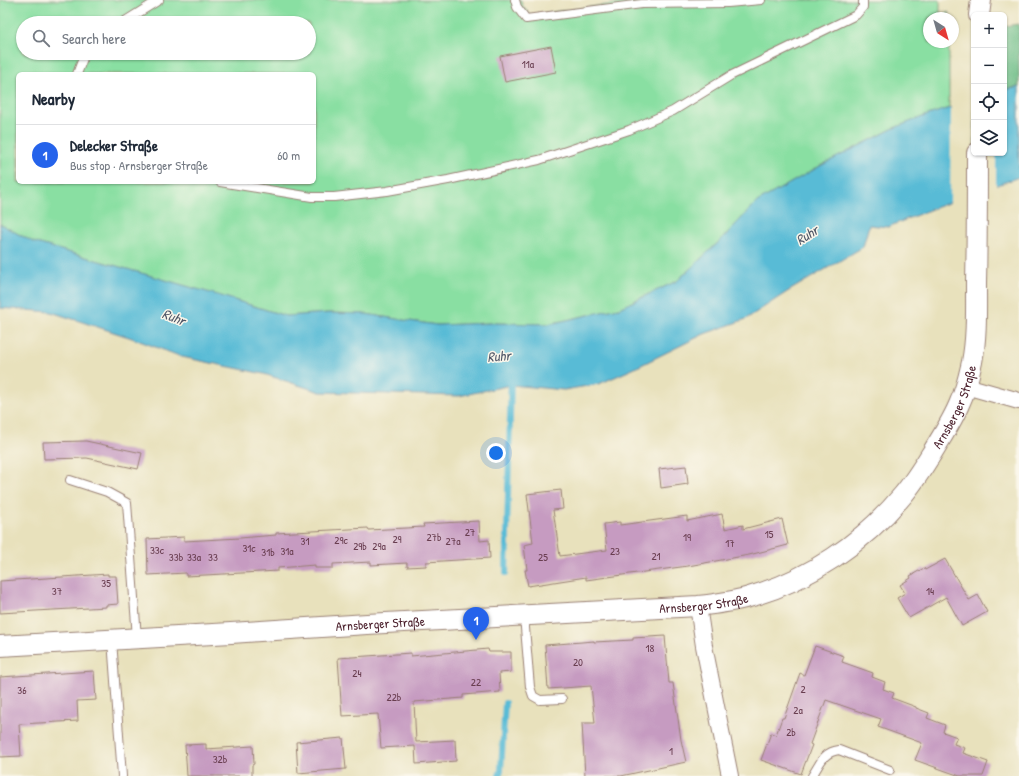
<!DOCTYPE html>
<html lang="en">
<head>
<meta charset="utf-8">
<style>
  :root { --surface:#fff; --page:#f2f2f3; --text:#1f2937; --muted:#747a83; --line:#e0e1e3; --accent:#2563eb }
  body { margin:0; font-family:"Patrick Hand",sans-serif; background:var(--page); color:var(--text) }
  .controls { position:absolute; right:12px; top:12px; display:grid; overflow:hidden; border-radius:6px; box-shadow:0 1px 3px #0004 }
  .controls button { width:36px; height:36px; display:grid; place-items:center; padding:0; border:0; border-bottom:1px solid var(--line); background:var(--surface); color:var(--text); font:20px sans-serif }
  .compass { position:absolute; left:923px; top:12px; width:36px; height:36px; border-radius:50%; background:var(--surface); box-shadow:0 1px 3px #0004; rotate:143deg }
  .you { position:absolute; left:496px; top:453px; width:14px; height:14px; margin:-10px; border:3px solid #fff; border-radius:50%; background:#1a73e8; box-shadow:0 0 0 6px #1a73e833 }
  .badge { display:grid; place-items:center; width:26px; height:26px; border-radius:50%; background:var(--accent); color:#fff; font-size:13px; font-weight:700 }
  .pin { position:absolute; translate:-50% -33px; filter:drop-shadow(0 1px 2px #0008) }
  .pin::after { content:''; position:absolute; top:21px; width:14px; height:12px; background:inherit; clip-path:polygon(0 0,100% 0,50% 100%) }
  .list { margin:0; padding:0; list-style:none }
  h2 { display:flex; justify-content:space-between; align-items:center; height:52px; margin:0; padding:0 16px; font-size:17px }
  h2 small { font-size:13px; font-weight:400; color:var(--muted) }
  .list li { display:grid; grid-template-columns:26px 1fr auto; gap:12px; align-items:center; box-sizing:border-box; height:60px; padding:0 16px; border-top:1px solid var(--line) }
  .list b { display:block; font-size:15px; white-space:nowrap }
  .list p { margin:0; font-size:13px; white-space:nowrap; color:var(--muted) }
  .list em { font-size:13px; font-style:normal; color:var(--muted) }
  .icon { flex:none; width:22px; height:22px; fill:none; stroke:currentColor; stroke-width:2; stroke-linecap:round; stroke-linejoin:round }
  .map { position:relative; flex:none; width:1019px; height:776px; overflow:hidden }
  .search { position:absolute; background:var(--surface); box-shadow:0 1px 3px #0004; left:16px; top:16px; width:300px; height:44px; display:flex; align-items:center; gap:10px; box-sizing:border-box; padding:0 14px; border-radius:22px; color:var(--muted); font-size:15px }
  .panel { position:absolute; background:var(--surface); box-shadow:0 1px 3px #0004; left:16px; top:72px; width:300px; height:112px; border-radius:6px }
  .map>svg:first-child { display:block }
</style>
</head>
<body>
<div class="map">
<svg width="1019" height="776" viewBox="0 0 1019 776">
  <rect width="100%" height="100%" fill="#fbf7ec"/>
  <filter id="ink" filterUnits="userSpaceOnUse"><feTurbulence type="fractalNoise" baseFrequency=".025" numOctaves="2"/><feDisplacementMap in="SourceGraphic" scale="8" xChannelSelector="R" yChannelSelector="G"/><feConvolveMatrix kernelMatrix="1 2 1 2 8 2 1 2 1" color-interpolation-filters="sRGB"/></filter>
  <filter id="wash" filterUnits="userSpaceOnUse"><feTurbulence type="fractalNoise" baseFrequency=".012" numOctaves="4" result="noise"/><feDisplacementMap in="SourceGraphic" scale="16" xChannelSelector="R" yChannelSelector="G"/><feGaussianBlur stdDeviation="0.9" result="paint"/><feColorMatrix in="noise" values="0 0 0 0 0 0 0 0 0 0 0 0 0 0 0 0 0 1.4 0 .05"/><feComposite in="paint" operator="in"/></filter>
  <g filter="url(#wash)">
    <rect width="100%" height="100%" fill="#e8e1bc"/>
    <path fill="#89dfa2" stroke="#6a7f66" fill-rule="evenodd" d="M 0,0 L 521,0 L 522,5 L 530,15 L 642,0 L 940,0 L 940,15 L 949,12 L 949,18 L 929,18 L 929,42 L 949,42 L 949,108 L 925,116 L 894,128 L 822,165 L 757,202 L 721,240 L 677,281 L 619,308 L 549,324 L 491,323 L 437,325 L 396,319 L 366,314 L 329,313 L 286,316 L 221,296 L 33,242 L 0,224 ZM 23,23 L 309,23 L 309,53 L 23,53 ZM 18,74 L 314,74 L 314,182 L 18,182 Z"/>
    <path fill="#6ebe88" stroke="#5c6e5a" d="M 1019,24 L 1019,87 L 1004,90 L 1004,26 Z"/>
    <path fill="#58bbd6" stroke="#516d80" d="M 1019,87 L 1019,177 L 929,210 L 888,227 L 869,225 L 863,247 L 787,292 L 746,319 L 704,334 L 635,368 L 599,384 L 564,390 L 511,385 L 459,396 L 320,392 L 264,374 L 182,357 L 129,337 L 51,312 L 0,308 L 0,224 L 33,242 L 221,296 L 286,316 L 329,313 L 366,314 L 396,319 L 437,325 L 491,323 L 549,324 L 619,308 L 677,281 L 721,240 L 757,202 L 822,165 L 894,128 L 925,116 L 974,100 L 974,153 L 1004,153 L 1004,90 Z"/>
    <path fill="#e8e1bc" d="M 974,98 L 974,153 L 996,153 L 996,187 L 950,204 L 951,105 Z"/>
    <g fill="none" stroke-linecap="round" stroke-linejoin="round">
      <path stroke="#58bbd6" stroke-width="6" d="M 506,573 L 511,377
        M 499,776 L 501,770 L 505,703"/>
    </g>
    <g id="blocks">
      <path fill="#c69bc1" d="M 551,46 L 556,72 L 505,82 L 500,56 Z
        M 86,441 L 142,453 L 138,469 L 87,458 L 44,459 L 43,442 Z
        M 686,466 L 688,484 L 661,488 L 659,469 Z
        M 561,490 L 563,509 L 553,510 L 560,556 L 607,550 L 604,524 L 620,522 L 620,525 L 687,516 L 687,521 L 722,514 L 725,529 L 743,525 L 743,529 L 782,519 L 788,545 L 749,555 L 688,566 L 586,580 L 586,577 L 528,586 L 525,570 L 527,570 L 524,545 L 533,543 L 527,494 Z
        M 479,521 L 480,541 L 489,540 L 490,558 L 426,562 L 426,566 L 407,567 L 407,563 L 371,565 L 371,562 L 333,564 L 333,568 L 315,568 L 315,565 L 278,568 L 278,571 L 242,573 L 186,576 L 186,573 L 148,575 L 147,539 L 184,537 L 184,541 L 240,538 L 276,535 L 276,533 L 368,528 L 369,530 L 424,527 L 423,524 Z
        M 945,559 L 969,600 L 978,595 L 987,612 L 962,626 L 946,597 L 909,618 L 897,598 L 905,593 L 900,585 L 911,578 L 910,576 L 924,568 L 925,570 Z
        M 108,574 L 108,576 L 116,576 L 118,604 L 106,605 L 106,607 L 0,613 L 0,581 Z
        M 665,636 L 669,683 L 673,683 L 681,740 L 686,762 L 621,776 L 585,776 L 582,723 L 595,723 L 591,686 L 548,689 L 545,645 L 594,641 L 594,642 L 633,640 L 633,638 Z
        M 815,646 L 844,656 L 842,662 L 873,673 L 872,677 L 885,682 L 883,689 L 894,693 L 892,698 L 916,707 L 916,708 L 929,713 L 927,718 L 945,725 L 943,732 L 957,737 L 954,744 L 965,748 L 963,753 L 988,762 L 983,776 L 960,776 L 915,760 L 922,743 L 878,727 L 881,719 L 826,700 L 810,744 L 812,745 L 801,774 L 761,760 L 771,733 L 776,735 L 782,718 L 784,718 L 800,673 L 804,675 Z
        M 488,649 L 489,652 L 511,652 L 511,672 L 499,673 L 500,692 L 463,695 L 463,698 L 414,702 L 416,742 L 455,740 L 456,761 L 416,764 L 415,746 L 381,748 L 378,714 L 342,716 L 338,658 L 411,653 L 411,656 Z
        M 94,671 L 96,700 L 77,701 L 78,721 L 19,724 L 21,756 L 0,757 L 0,677 Z
        M 343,738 L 346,769 L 298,773 L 296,742 Z
        M 206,744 L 206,749 L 253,746 L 254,764 L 252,765 L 252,776 L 187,776 L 185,745 Z"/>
    </g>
  </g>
  <g filter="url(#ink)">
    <use href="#blocks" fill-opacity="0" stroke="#998074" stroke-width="1"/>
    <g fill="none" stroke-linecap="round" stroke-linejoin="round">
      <g stroke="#998074" stroke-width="10">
        <path id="service" d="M 515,0 L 517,7 L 526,19 L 642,4 L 728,3 L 761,0
          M 122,23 L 159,0
          M 77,74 L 85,53
          M 220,182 L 312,197 L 334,197 L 387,191 L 448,180 L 539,160 L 629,130 L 673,111 L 730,76 L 856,15 L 863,7 L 863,0
          M 70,480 L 107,492 L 127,503 L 137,638
          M 524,616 L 530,687 L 533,696 L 540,700 L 562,699
          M 112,640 L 122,776
          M 812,776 C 820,764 823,752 839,750 L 890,770"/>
      </g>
      <g stroke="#998074" stroke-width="18">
        <path id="minor" d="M 966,386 L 1019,401
          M 698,606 L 704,646 L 730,776"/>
      </g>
      <g stroke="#998074" stroke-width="22">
        <g id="tertiary">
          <path d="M 979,15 L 981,0"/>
          <path id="s1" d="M 0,646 L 231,633 L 367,624 L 698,606 C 715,604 732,602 749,597 C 809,580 863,543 903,495 C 914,482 923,467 932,453 C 942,436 953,420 960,402 C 966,390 969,375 972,362 C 977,336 976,309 976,283 C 977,240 977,196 977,153"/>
        </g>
      </g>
      <use href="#service" stroke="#fff" stroke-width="8"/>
      <use href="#minor" stroke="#fff" stroke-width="16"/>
      <use href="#tertiary" stroke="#fff" stroke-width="20"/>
    </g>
  </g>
  <g text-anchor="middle" stroke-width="3" stroke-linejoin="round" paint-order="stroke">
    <g font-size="11" fill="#693e50">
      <text x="528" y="68">11a</text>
      <text x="470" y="536">27</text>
      <text x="769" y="538">15</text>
      <text x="434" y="541">27b</text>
      <text x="687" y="541">19</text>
      <text x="397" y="543">29</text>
      <text x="341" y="544">29c</text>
      <text x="305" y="545">31</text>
      <text x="453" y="545">27a</text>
      <text x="730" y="547">17</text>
      <text x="360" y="550">29b</text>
      <text x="379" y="550">29a</text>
      <text x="249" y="552">31c</text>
      <text x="157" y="554">33c</text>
      <text x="287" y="555">31a</text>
      <text x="615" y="555">23</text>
      <text x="268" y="556">31b</text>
      <text x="656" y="560">21</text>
      <text x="176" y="561">33b</text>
      <text x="194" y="561">33a</text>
      <text x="213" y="561">33</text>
      <text x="543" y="561">25</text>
      <text x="106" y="587">35</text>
      <text x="57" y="595">37</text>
      <text x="930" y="595">14</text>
      <text x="650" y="652">18</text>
      <text x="578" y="666">20</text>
      <text x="357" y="677">24</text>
      <text x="476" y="686">22</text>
      <text x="803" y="693">2</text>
      <text x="22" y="694">36</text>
      <text x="394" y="701">22b</text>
      <text x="798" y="714">2a</text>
      <text x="791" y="736">2b</text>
      <text x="671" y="755">1</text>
      <text x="220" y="763">32b</text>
    </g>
    <g font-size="13" fill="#4a1f2b" stroke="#fbf7ec">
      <text dy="5" stroke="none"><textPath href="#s1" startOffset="1041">Arnsberger Straße</textPath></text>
      <text dy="5" stroke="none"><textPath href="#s1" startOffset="705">Arnsberger Straße</textPath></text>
      <text dy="5" stroke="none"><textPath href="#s1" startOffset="381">Arnsberger Straße</textPath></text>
    </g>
    <g font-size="14" font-style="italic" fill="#4f5667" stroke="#fbf7ec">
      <text transform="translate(807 235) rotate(-33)" y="5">Ruhr</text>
      <text transform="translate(174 317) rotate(21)" y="5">Ruhr</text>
      <text transform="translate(499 356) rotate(-5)" y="5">Ruhr</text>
    </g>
  </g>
</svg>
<div class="controls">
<button>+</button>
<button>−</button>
<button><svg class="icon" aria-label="locate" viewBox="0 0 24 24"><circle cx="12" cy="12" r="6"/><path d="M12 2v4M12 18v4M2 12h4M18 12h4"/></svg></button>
<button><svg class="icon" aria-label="layers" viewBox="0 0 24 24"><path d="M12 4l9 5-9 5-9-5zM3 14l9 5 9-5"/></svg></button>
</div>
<svg class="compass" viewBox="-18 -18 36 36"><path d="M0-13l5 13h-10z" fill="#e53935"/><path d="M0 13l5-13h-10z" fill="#747a83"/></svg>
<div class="you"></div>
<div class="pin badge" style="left:476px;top:640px">1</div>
<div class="search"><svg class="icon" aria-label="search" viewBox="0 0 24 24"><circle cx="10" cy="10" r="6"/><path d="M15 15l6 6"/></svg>Search here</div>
<section class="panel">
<h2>Nearby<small></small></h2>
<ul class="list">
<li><span class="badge">1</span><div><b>Delecker Straße</b><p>Bus stop · Arnsberger Straße</p></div><em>60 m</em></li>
</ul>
</section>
</div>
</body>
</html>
